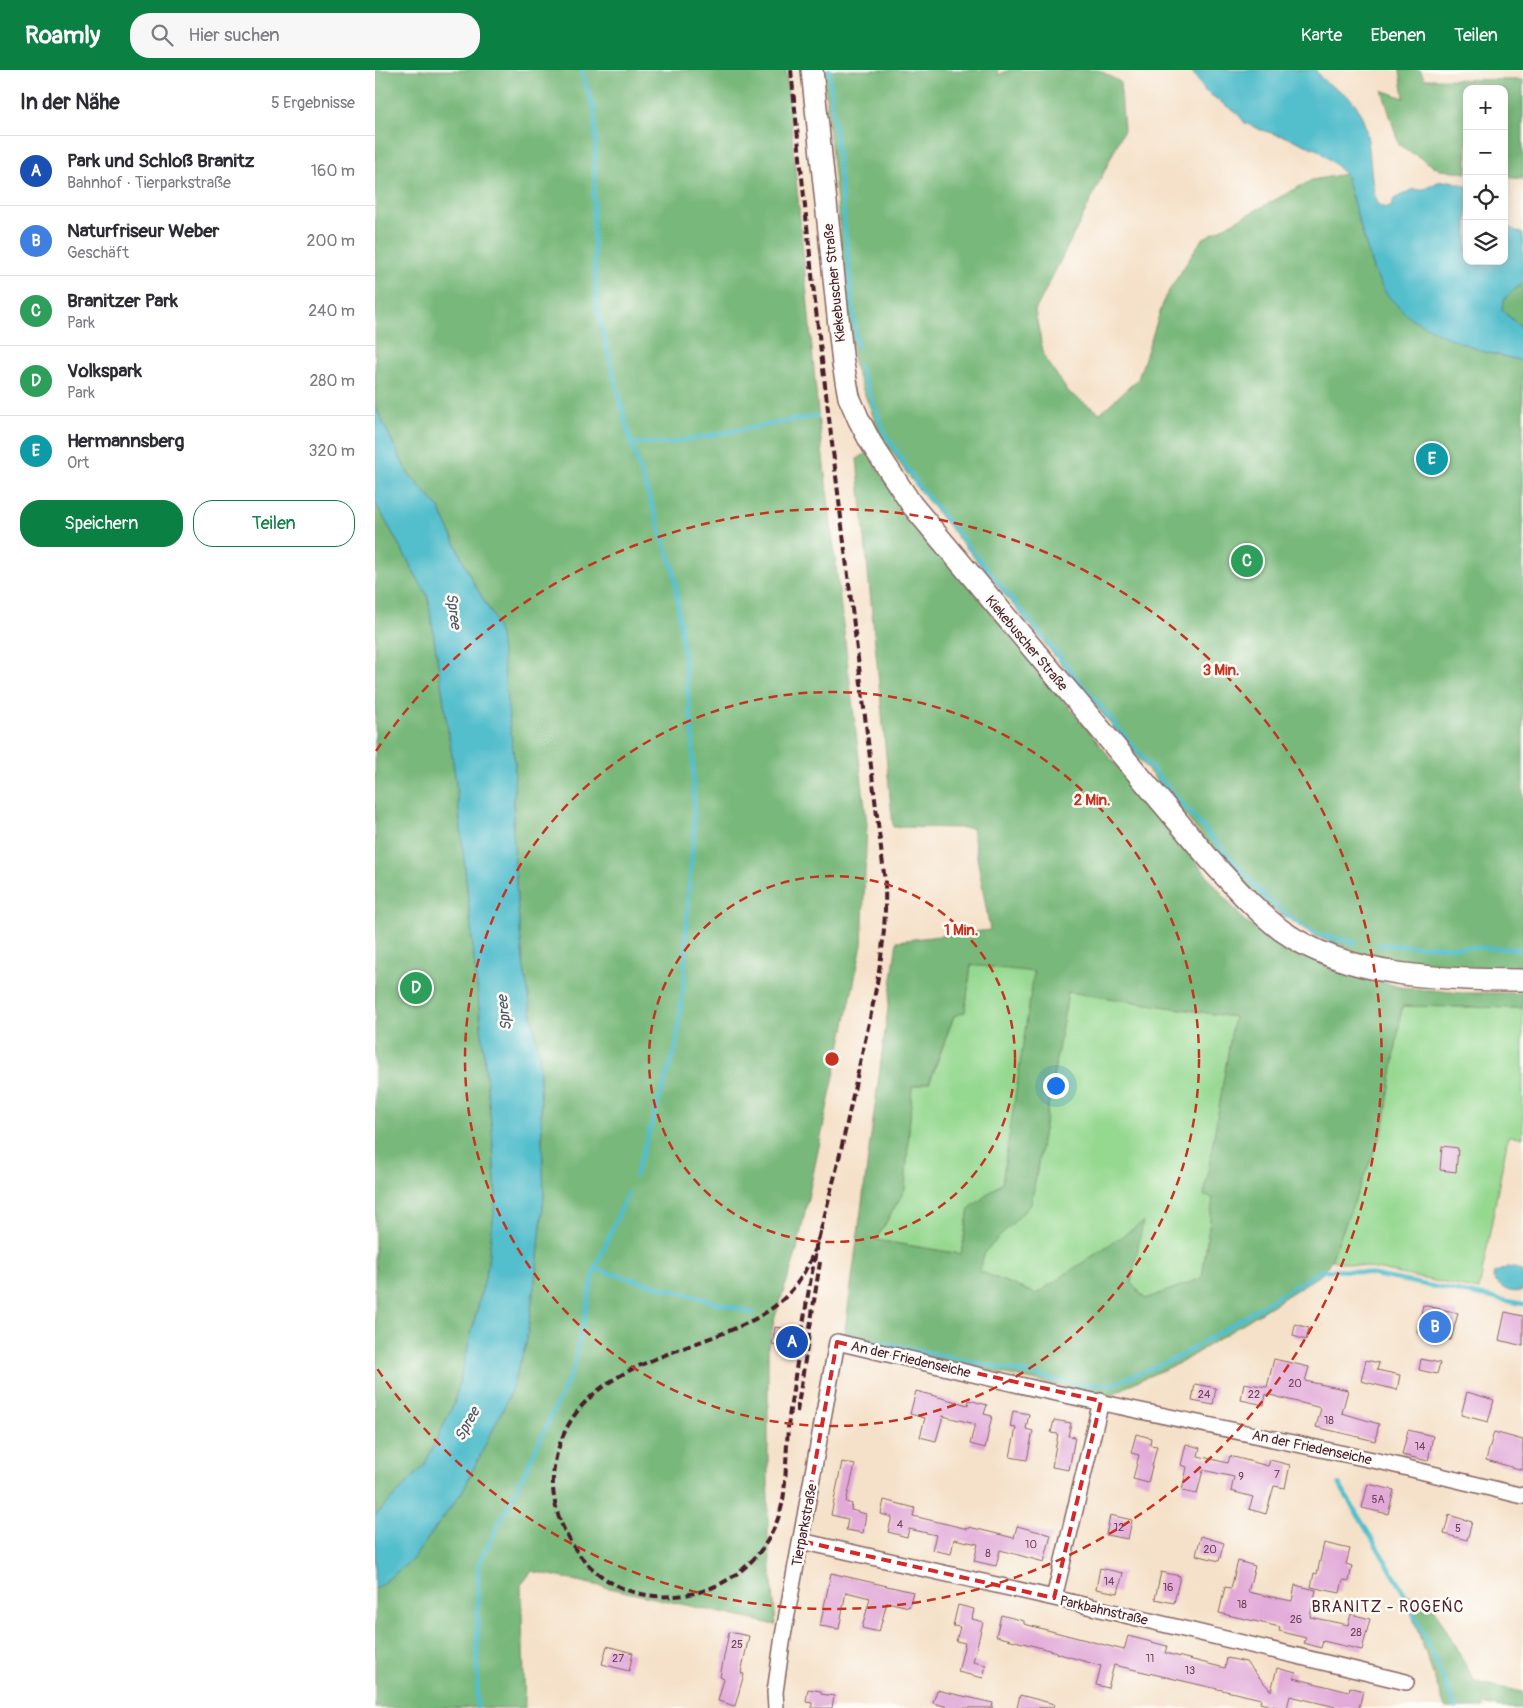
<!DOCTYPE html>
<html lang="de">
<head>
<meta charset="utf-8">
<style>
  :root { --surface:#fff; --page:#f7f7f7; --text:#2b2b33; --muted:#7c7c81; --line:#e1e1e2; --accent:#0b8043 }
  body { margin:0; font-family:Pangolin,sans-serif; background:var(--page); color:var(--text) }
  .controls { position:absolute; right:15px; top:15px; display:grid; overflow:hidden; border-radius:10px; box-shadow:0 2px 12px #0003 }
  .controls button { width:45px; height:45px; display:grid; place-items:center; padding:0; border:0; border-bottom:1px solid var(--line); background:var(--surface); color:var(--text); font:25px sans-serif }
  .you { position:absolute; left:680px; top:1015px; width:18px; height:18px; margin:-12px; border:4px solid #fff; border-radius:50%; background:#1a73e8; box-shadow:0 0 0 8px #1a73e833 }
  .badge { display:grid; place-items:center; width:32px; height:32px; border-radius:50%; background:var(--accent); color:#fff; font-size:16px; font-weight:700 }
  .pin { position:absolute; translate:-50% -50%; border:2px solid #fff; box-shadow:0 1px 5px #0006 }
  .list { margin:0; padding:0; list-style:none }
  h2 { display:flex; justify-content:space-between; align-items:center; height:65px; margin:0; padding:0 20px; font-size:21px }
  h2 small { font-size:16px; font-weight:400; color:var(--muted) }
  .list li { display:grid; grid-template-columns:32px 1fr auto; gap:15px; align-items:center; box-sizing:border-box; height:70px; padding:0 20px; border-top:1px solid var(--line) }
  .list b { display:block; font-size:19px; white-space:nowrap }
  .list p { margin:0; font-size:16px; white-space:nowrap; color:var(--muted) }
  .list em { font-size:16px; font-style:normal; color:var(--muted) }
  .actions { display:flex; gap:10px; padding:15px 20px }
  .actions a { flex:1; padding:11px 0; border:1px solid var(--accent); border-radius:20px; text-align:center; font-size:18px; color:var(--accent) }
  .actions .main { background:var(--accent); color:#fff }
  .icon { flex:none; width:28px; height:28px; fill:none; stroke:currentColor; stroke-width:2; stroke-linecap:round; stroke-linejoin:round }
  .map { position:relative; flex:none; width:1148px; height:1638px; overflow:hidden }
  header { display:flex; align-items:center; gap:30px; box-sizing:border-box; height:70px; padding:0 25px; background:var(--accent); color:#fff }
  header strong { font-size:24px }
  nav { display:flex; gap:28px; margin-inline-start:auto; font-size:18px }
  .search { width:350px; height:45px; background:var(--page); display:flex; align-items:center; gap:12px; box-sizing:border-box; padding:0 18px; border-radius:20px; color:var(--muted); font-size:19px }
  main { display:flex }
  aside { flex:1; background:var(--surface) }
  .map>svg:first-child { display:block }
</style>
</head>
<body>
<header>
<strong>Roamly</strong>
<div class="search"><svg class="icon" aria-label="search" viewBox="0 0 24 24"><circle cx="10" cy="10" r="6"/><path d="M15 15l6 6"/></svg>Hier suchen</div>
<nav><a>Karte</a><a>Ebenen</a><a>Teilen</a></nav>
</header>
<main>
<aside>
<h2>In der Nähe<small>5 Ergebnisse</small></h2>
<ul class="list">
<li><span class="badge" style="background:#1a4fb4">A</span><div><b>Park und Schloß Branitz</b><p>Bahnhof · Tierparkstraße</p></div><em>160 m</em></li>
<li><span class="badge" style="background:#3f7fe0">B</span><div><b>Naturfriseur Weber</b><p>Geschäft</p></div><em>200 m</em></li>
<li><span class="badge" style="background:#2e9e5b">C</span><div><b>Branitzer Park</b><p>Park</p></div><em>240 m</em></li>
<li><span class="badge" style="background:#2e9e5b">D</span><div><b>Volkspark</b><p>Park</p></div><em>280 m</em></li>
<li><span class="badge" style="background:#0f9aa8">E</span><div><b>Hermannsberg</b><p>Ort</p></div><em>320 m</em></li>
</ul>
<div class="actions"><a class="main">Speichern</a><a>Teilen</a></div>
</aside>
<div class="map">
<svg width="1148" height="1638" viewBox="0 0 1148 1638">
  <rect width="100%" height="100%" fill="#fdfcf7"/>
  <filter id="ink" filterUnits="userSpaceOnUse"><feTurbulence type="fractalNoise" baseFrequency=".02" numOctaves="2"/><feDisplacementMap in="SourceGraphic" scale="10" xChannelSelector="R" yChannelSelector="G"/><feConvolveMatrix kernelMatrix="1 2 1 2 8 2 1 2 1" color-interpolation-filters="sRGB"/></filter>
  <filter id="wash" filterUnits="userSpaceOnUse"><feTurbulence type="fractalNoise" baseFrequency=".0096" numOctaves="4" result="noise"/><feDisplacementMap in="SourceGraphic" scale="20" xChannelSelector="R" yChannelSelector="G"/><feGaussianBlur stdDeviation="1.12" result="paint"/><feColorMatrix in="noise" values="0 0 0 0 0 0 0 0 0 0 0 0 0 0 0 0 0 1.4 0 .05"/><feComposite in="paint" operator="in"/></filter>
  <g filter="url(#wash)">
    <rect width="100%" height="100%" fill="#f5e1c9"/>
    <path fill="#95d890" stroke="#707c5e" d="M 596,895 L 660,901 L 627,1113 L 594,1139 L 586,1184 L 501,1170 L 530,1119 L 537,1017 L 555,1012 L 579,946 L 590,942 Z
      M 693,922 L 859,947 L 830,1126 L 838,1128 L 827,1208 L 770,1230 L 756,1212 L 767,1153 L 661,1224 L 603,1201 L 609,1182 L 656,1134 Z
      M 1027,936 L 1148,938 L 1148,1067 L 1133,1066 L 1104,1220 L 956,1190 L 1009,1056 Z"/>
    <path fill="#78b87a" stroke="#616c52" fill-rule="evenodd" d="M 0,0 L 411,0 L 444,354 L 492,754 L 487,875 L 421,1184 L 400,1247 L 393,1277 L 393,1467 L 401,1555 L 157,1501 L 146,1515 L 150,1638 L 0,1638 L 0,1519 L 37,1490 L 87,1422 L 133,1329 L 151,1274 L 162,1196 L 169,1125 L 164,986 L 148,893 L 142,830 L 138,758 L 140,694 L 118,546 L 98,512 L 64,438 L 32,402 L 0,336 Z
      M 448,0 L 623,0 L 623,5 L 634,0 L 724,0 L 745,12 L 749,60 L 712,138 L 660,241 L 669,286 L 693,322 L 725,343 L 763,309 L 790,227 L 827,169 L 937,110 L 970,104 L 999,202 L 1012,225 L 1110,282 L 1148,291 L 1148,899 L 1095,898 L 1044,894 L 993,886 L 940,866 L 888,832 L 831,771 L 544,420 L 506,367 L 479,296 Z
      M 1025,0 L 1045,0 L 1050,9 L 1148,10 L 1148,109 L 1129,107 L 1129,19 L 1092,19 L 1092,103 L 1065,100 L 1024,75 L 1007,20 L 1029,28 Z
      M 1148,214 L 1148,258 L 1133,246 L 1127,239 C 1128,226 1138,220 1148,214 Z
      M 492,383 L 521,426 L 871,853 L 929,884 L 991,908 L 1025,917 L 1087,923 L 1148,923 L 1148,938 L 1027,936 L 1009,1056 L 956,1190 L 948,1203 L 807,1292 L 760,1312 L 733,1327 L 469,1268 L 522,871 L 615,860 L 597,758 L 518,757 L 482,389 ZM 596,895 L 659,902 L 627,1113 L 594,1139 L 586,1184 L 501,1170 L 530,1119 L 537,1017 L 554,1012 L 579,946 L 590,942 ZM 693,922 L 859,947 L 829,1126 L 838,1128 L 827,1208 L 770,1229 L 756,1212 L 768,1152 L 661,1224 L 604,1201 L 610,1182 L 656,1134 Z
      M 0,432 L 53,527 L 81,712 L 117,1062 L 121,1126 L 112,1200 L 79,1334 L 49,1396 L 0,1446 Z
      M 1030,1525 L 1054,1529 L 1100,1612 L 1148,1622 L 1148,1638 L 1127,1638 L 1108,1634 L 1109,1638 L 1070,1638 Z"/>
    <path fill="#52becc" stroke="#4e6e7c" d="M 816,0 L 941,0 C 949,18 970,18 981,35 C 999,64 992,102 1002,134 L 1010,138 L 1016,137 L 1019,129 L 1036,120 L 1049,119 L 1063,112 L 1075,111 L 1092,116 L 1092,191 L 1129,191 L 1129,155 L 1148,164 L 1148,214 C 1138,220 1128,226 1127,239 L 1133,246 L 1148,258 L 1148,291 L 1110,282 L 1069,266 L 1034,247 L 1012,225 L 999,202 L 970,104 L 945,81 L 914,68 L 886,60 L 870,53 L 863,44 L 830,21 Z
      M 0,336 L 32,402 L 64,438 L 98,512 L 118,546 L 125,565 L 135,657 L 140,694 L 138,758 L 142,830 L 148,893 L 164,986 L 169,1125 L 162,1196 L 151,1274 L 133,1329 L 87,1422 L 37,1490 L 0,1519 L 0,1446 L 49,1396 L 79,1334 L 112,1200 L 121,1126 L 117,1062 L 81,712 L 53,527 L 0,432 Z
      M 1133,1197 L 1143,1199 L 1148,1203 L 1148,1220 C 1135,1225 1127,1218 1118,1209 L 1119,1203 Z"/>
    <g fill="none" stroke-linecap="round" stroke-linejoin="round">
      <path stroke="#52becc" stroke-width="4.5" d="M 206,0 L 219,39 L 221,67 L 218,154 L 222,239 L 256,373 L 299,501 L 318,666 L 319,762 L 313,830 L 309,910 L 301,977 L 260,1106
        M 454,0 L 482,277
        M 484,296 L 510,364 L 546,419 L 782,705 L 889,826 L 914,846 L 941,864 L 981,873
        M 256,373 L 294,373 L 442,346
        M 1003,875 L 1148,879
        M 220,1199 L 379,1243
        M 466,1264 L 702,1314 L 735,1315 L 804,1287 L 947,1200 L 979,1201 L 1148,1234
        M 964,1414 L 1026,1517 L 1055,1578 L 1081,1638
        M 102,1638 L 103,1495 L 148,1406 L 198,1300 L 220,1199 L 253,1123"/>
    </g>
    <g id="blocks">
      <path fill="#e2aad9" d="M 1067,1076 L 1083,1078 L 1081,1102 L 1065,1100 Z
        M 1048,1235 L 1083,1243 L 1076,1270 L 1042,1262 Z
        M 1130,1242 L 1148,1246 L 1148,1276 L 1124,1270 Z
        M 920,1254 L 934,1258 L 931,1270 L 918,1266 Z
        M 400,1257 L 414,1259 L 411,1276 L 397,1274 Z
        M 899,1289 L 934,1297 L 930,1311 L 973,1320 L 967,1343 L 1004,1354 L 1000,1371 L 941,1357 L 946,1338 L 891,1324 L 889,1335 L 866,1330 L 869,1313 L 892,1317 Z
        M 1046,1289 L 1065,1293 L 1062,1304 L 1044,1300 Z
        M 991,1290 L 1004,1293 L 1002,1300 L 1025,1305 L 1022,1320 L 986,1311 Z
        M 820,1314 L 841,1318 L 838,1335 L 817,1331 Z
        M 541,1321 L 593,1335 L 594,1330 L 612,1335 L 609,1344 L 617,1346 L 610,1378 L 595,1374 L 600,1354 L 568,1346 L 561,1371 L 545,1367 L 550,1348 L 535,1344 Z
        M 1092,1322 L 1119,1330 L 1113,1352 L 1086,1345 Z
        M 638,1341 L 654,1344 L 651,1359 L 658,1361 L 652,1390 L 635,1387 L 641,1358 L 635,1357 Z
        M 679,1350 L 696,1353 L 693,1366 L 700,1367 L 694,1400 L 677,1397 L 683,1364 L 676,1363 Z
        M 1033,1360 L 1058,1366 L 1053,1391 L 1027,1385 Z
        M 1119,1362 L 1148,1370 L 1148,1400 L 1111,1390 Z
        M 761,1364 L 776,1368 L 775,1375 L 782,1376 L 773,1413 L 758,1409 L 764,1385 L 756,1383 Z
        M 811,1374 L 825,1378 L 823,1386 L 853,1393 L 855,1386 L 893,1396 L 895,1390 L 915,1395 L 910,1418 L 899,1416 L 891,1444 L 874,1439 L 878,1427 L 856,1421 L 859,1407 L 828,1400 L 822,1424 L 807,1421 L 812,1397 L 806,1395 Z
        M 467,1392 L 480,1395 L 471,1432 L 477,1434 L 476,1440 L 491,1444 L 488,1463 L 471,1460 L 473,1449 L 456,1445 Z
        M 993,1414 L 1019,1420 L 1013,1444 L 987,1438 Z
        M 509,1430 L 540,1438 L 538,1446 L 593,1459 L 594,1457 L 639,1468 L 642,1456 L 676,1465 L 669,1492 L 625,1480 L 621,1496 L 599,1491 L 603,1474 L 579,1469 L 576,1484 L 557,1480 L 561,1465 L 534,1459 L 532,1467 L 513,1462 L 517,1447 L 506,1444 Z
        M 735,1445 L 757,1450 L 753,1469 L 731,1465 Z
        M 1074,1445 L 1097,1452 L 1092,1470 L 1069,1464 Z
        M 826,1466 L 849,1473 L 844,1491 L 821,1485 Z
        M 949,1473 L 975,1479 L 971,1494 L 977,1496 L 974,1511 L 968,1510 L 965,1523 L 936,1517 L 939,1503 L 942,1504 Z
        M 863,1491 L 880,1496 L 873,1522 L 917,1531 L 920,1515 L 941,1520 L 935,1547 L 973,1555 L 976,1544 L 995,1549 L 987,1580 L 948,1571 L 946,1578 L 929,1573 L 931,1568 L 904,1561 L 905,1557 L 844,1543 L 850,1517 L 856,1518 Z
        M 725,1498 L 748,1503 L 743,1523 L 721,1519 Z
        M 786,1502 L 805,1506 L 799,1533 L 780,1529 Z
        M 456,1503 L 538,1522 L 534,1537 L 512,1532 L 504,1562 L 487,1558 L 495,1528 L 471,1522 L 464,1559 L 445,1556 Z
        M 583,1535 L 599,1539 L 597,1549 L 608,1552 L 598,1592 L 611,1595 L 608,1608 L 583,1602 L 590,1573 L 581,1571 L 585,1557 L 578,1556 Z
        M 626,1545 L 649,1551 L 649,1554 L 749,1580 L 753,1566 L 792,1576 L 790,1583 L 850,1598 L 852,1588 L 871,1592 L 896,1621 L 902,1598 L 921,1603 L 919,1608 L 974,1622 L 975,1617 L 988,1621 L 984,1638 L 965,1638 L 915,1626 L 912,1638 L 906,1638 L 885,1633 L 886,1629 L 739,1595 L 733,1618 L 721,1615 L 726,1596 L 681,1583 L 682,1582 L 621,1566 Z
        M 354,1562 L 374,1566 L 366,1603 L 369,1604 L 360,1636 L 343,1631 L 349,1609 L 345,1607 Z
        M 232,1576 L 258,1583 L 254,1601 L 227,1594 Z
        M 433,1619 L 446,1621 L 446,1624 L 459,1626 L 457,1638 L 437,1638 L 437,1633 L 431,1632 Z
        M 562,1620 L 618,1633 L 617,1638 L 577,1638 L 558,1633 Z
        M 645,1625 L 679,1634 L 678,1638 L 642,1638 Z"/>
    </g>
  </g>
  <g filter="url(#ink)">
    <use href="#blocks" fill-opacity="0" stroke="#866362" stroke-width="1"/>
    <g fill="none" stroke-linecap="round" stroke-linejoin="round">
      <g stroke="#866362" stroke-width="18">
        <path id="street" d="M 426,1471 L 679,1528 L 1031,1612
          M 679,1528 L 726,1331
          M 401,1638 L 400,1622 L 408,1566 L 462,1272 L 662,1319 L 1012,1393 L 1148,1426"/>
      </g>
      <g stroke="#866362" stroke-width="24">
        <path id="secondary" d="M 437,0 L 468,294 L 474,327 L 484,350 L 496,373 L 537,435 L 836,791 C 858,815 880,840 906,860 C 973,908 1069,910 1148,910"/>
      </g>
      <use href="#street" stroke="#fff" stroke-width="15"/>
      <use href="#secondary" stroke="#fff" stroke-width="21"/>
      <path stroke="#4a1f2b" stroke-width="4" stroke-dasharray="8 4" stroke-linecap="butt" d="M 416,0 L 439,224 L 510,812 C 512,876 500,927 486,988 C 477,1029 469,1069 459,1109 C 449,1144 444,1182 423,1212 C 402,1242 370,1255 338,1267 C 270,1293 196,1311 180,1392 C 173,1425 184,1457 203,1483 C 227,1514 260,1529 299,1526 C 356,1523 402,1480 409,1423 C 412,1395 411,1368 415,1340 C 424,1279 433,1218 446,1157
        M 422,1342 L 445,1192"/>
    </g>
  </g>
  <path fill="none" stroke="#d62828" stroke-width="4" stroke-dasharray="10 6" stroke-linejoin="round" d="M 462,1272 L 726,1331 L 679,1528 L 426,1471 Z"/>
  <g fill="none" stroke="#c8321e" stroke-width="2.5" stroke-dasharray="9 6">
    <circle cx="457" cy="989" r="183"/>
    <circle cx="457" cy="989" r="367"/>
    <path d="M1 681A550 550 0 1 1 1 1297"/>
  </g>
  <g text-anchor="middle" stroke-width="5" stroke-linejoin="round" paint-order="stroke">
    <g font-size="11" fill="#704256">
      <text x="920" y="1317">20</text>
      <text x="829" y="1328">24</text>
      <text x="879" y="1328">22</text>
      <text x="954" y="1354">18</text>
      <text x="1045" y="1380">14</text>
      <text x="902" y="1408">7</text>
      <text x="866" y="1410">9</text>
      <text x="1003" y="1433">5A</text>
      <text x="525" y="1458">4</text>
      <text x="744" y="1461">12</text>
      <text x="1083" y="1462">5</text>
      <text x="656" y="1478">10</text>
      <text x="835" y="1483">20</text>
      <text x="613" y="1487">8</text>
      <text x="734" y="1515">14</text>
      <text x="793" y="1521">16</text>
      <text x="867" y="1538">18</text>
      <text x="921" y="1553">26</text>
      <text x="981" y="1566">28</text>
      <text x="362" y="1578">25</text>
      <text x="243" y="1592">27</text>
      <text x="775" y="1592">11</text>
      <text x="815" y="1604">13</text>
    </g>
    <g font-size="14" fill="#4a1f2b" stroke="#fdfcf7">
      <text transform="translate(459 213) rotate(-96)" y="5">Kiekebuscher Straße</text>
      <text transform="translate(652 573) rotate(50)" y="5">Kiekebuscher Straße</text>
      <text transform="translate(536 1289) rotate(13)" y="5">An der Friedenseiche</text>
      <text transform="translate(937 1377) rotate(12)" y="5">An der Friedenseiche</text>
      <text transform="translate(429 1455) rotate(-79)" y="5">Tierparkstraße</text>
      <text transform="translate(729 1540) rotate(13)" y="5">Parkbahnstraße</text>
    </g>
    <g font-size="15" font-style="italic" fill="#4d5763" stroke="#fdfcf7">
      <text transform="translate(79 541) rotate(82)" y="5">Spree</text>
      <text transform="translate(129 943) rotate(-97)" y="5">Spree</text>
      <text transform="translate(92 1354) rotate(-61)" y="5">Spree</text>
    </g>
    <g font-size="16" letter-spacing="1" fill="#4a1f2b" stroke="#fdfcf7">
      <text x="1013" y="1542">BRANITZ - ROGEŃC</text>
    </g>
  </g>
  <circle cx="457" cy="989" r="8" fill="#c8321e" stroke="#fdfcf7" stroke-width="2.5"/>
  <g font-size="15" text-anchor="middle" font-weight="bold" fill="#c8321e" stroke="#fdfcf7" stroke-width="5" stroke-linejoin="round" paint-order="stroke">
    <text x="846" y="605">3 Min.</text>
    <text x="717" y="735">2 Min.</text>
    <text x="586" y="865">1 Min.</text>
  </g>
</svg>
<div class="controls">
<button>+</button>
<button>−</button>
<button><svg class="icon" aria-label="locate" viewBox="0 0 24 24"><circle cx="12" cy="12" r="6"/><path d="M12 2v4M12 18v4M2 12h4M18 12h4"/></svg></button>
<button><svg class="icon" aria-label="layers" viewBox="0 0 24 24"><path d="M12 4l9 5-9 5-9-5zM3 14l9 5 9-5"/></svg></button>
</div>
<div class="you"></div>
<div class="pin badge" style="left:417px;top:1272px;background:#1a4fb4">A</div>
<div class="pin badge" style="left:1060px;top:1257px;background:#3f7fe0">B</div>
<div class="pin badge" style="left:872px;top:491px;background:#2e9e5b">C</div>
<div class="pin badge" style="left:41px;top:918px;background:#2e9e5b">D</div>
<div class="pin badge" style="left:1057px;top:389px;background:#0f9aa8">E</div>
</div>
</main>
</body>
</html>
